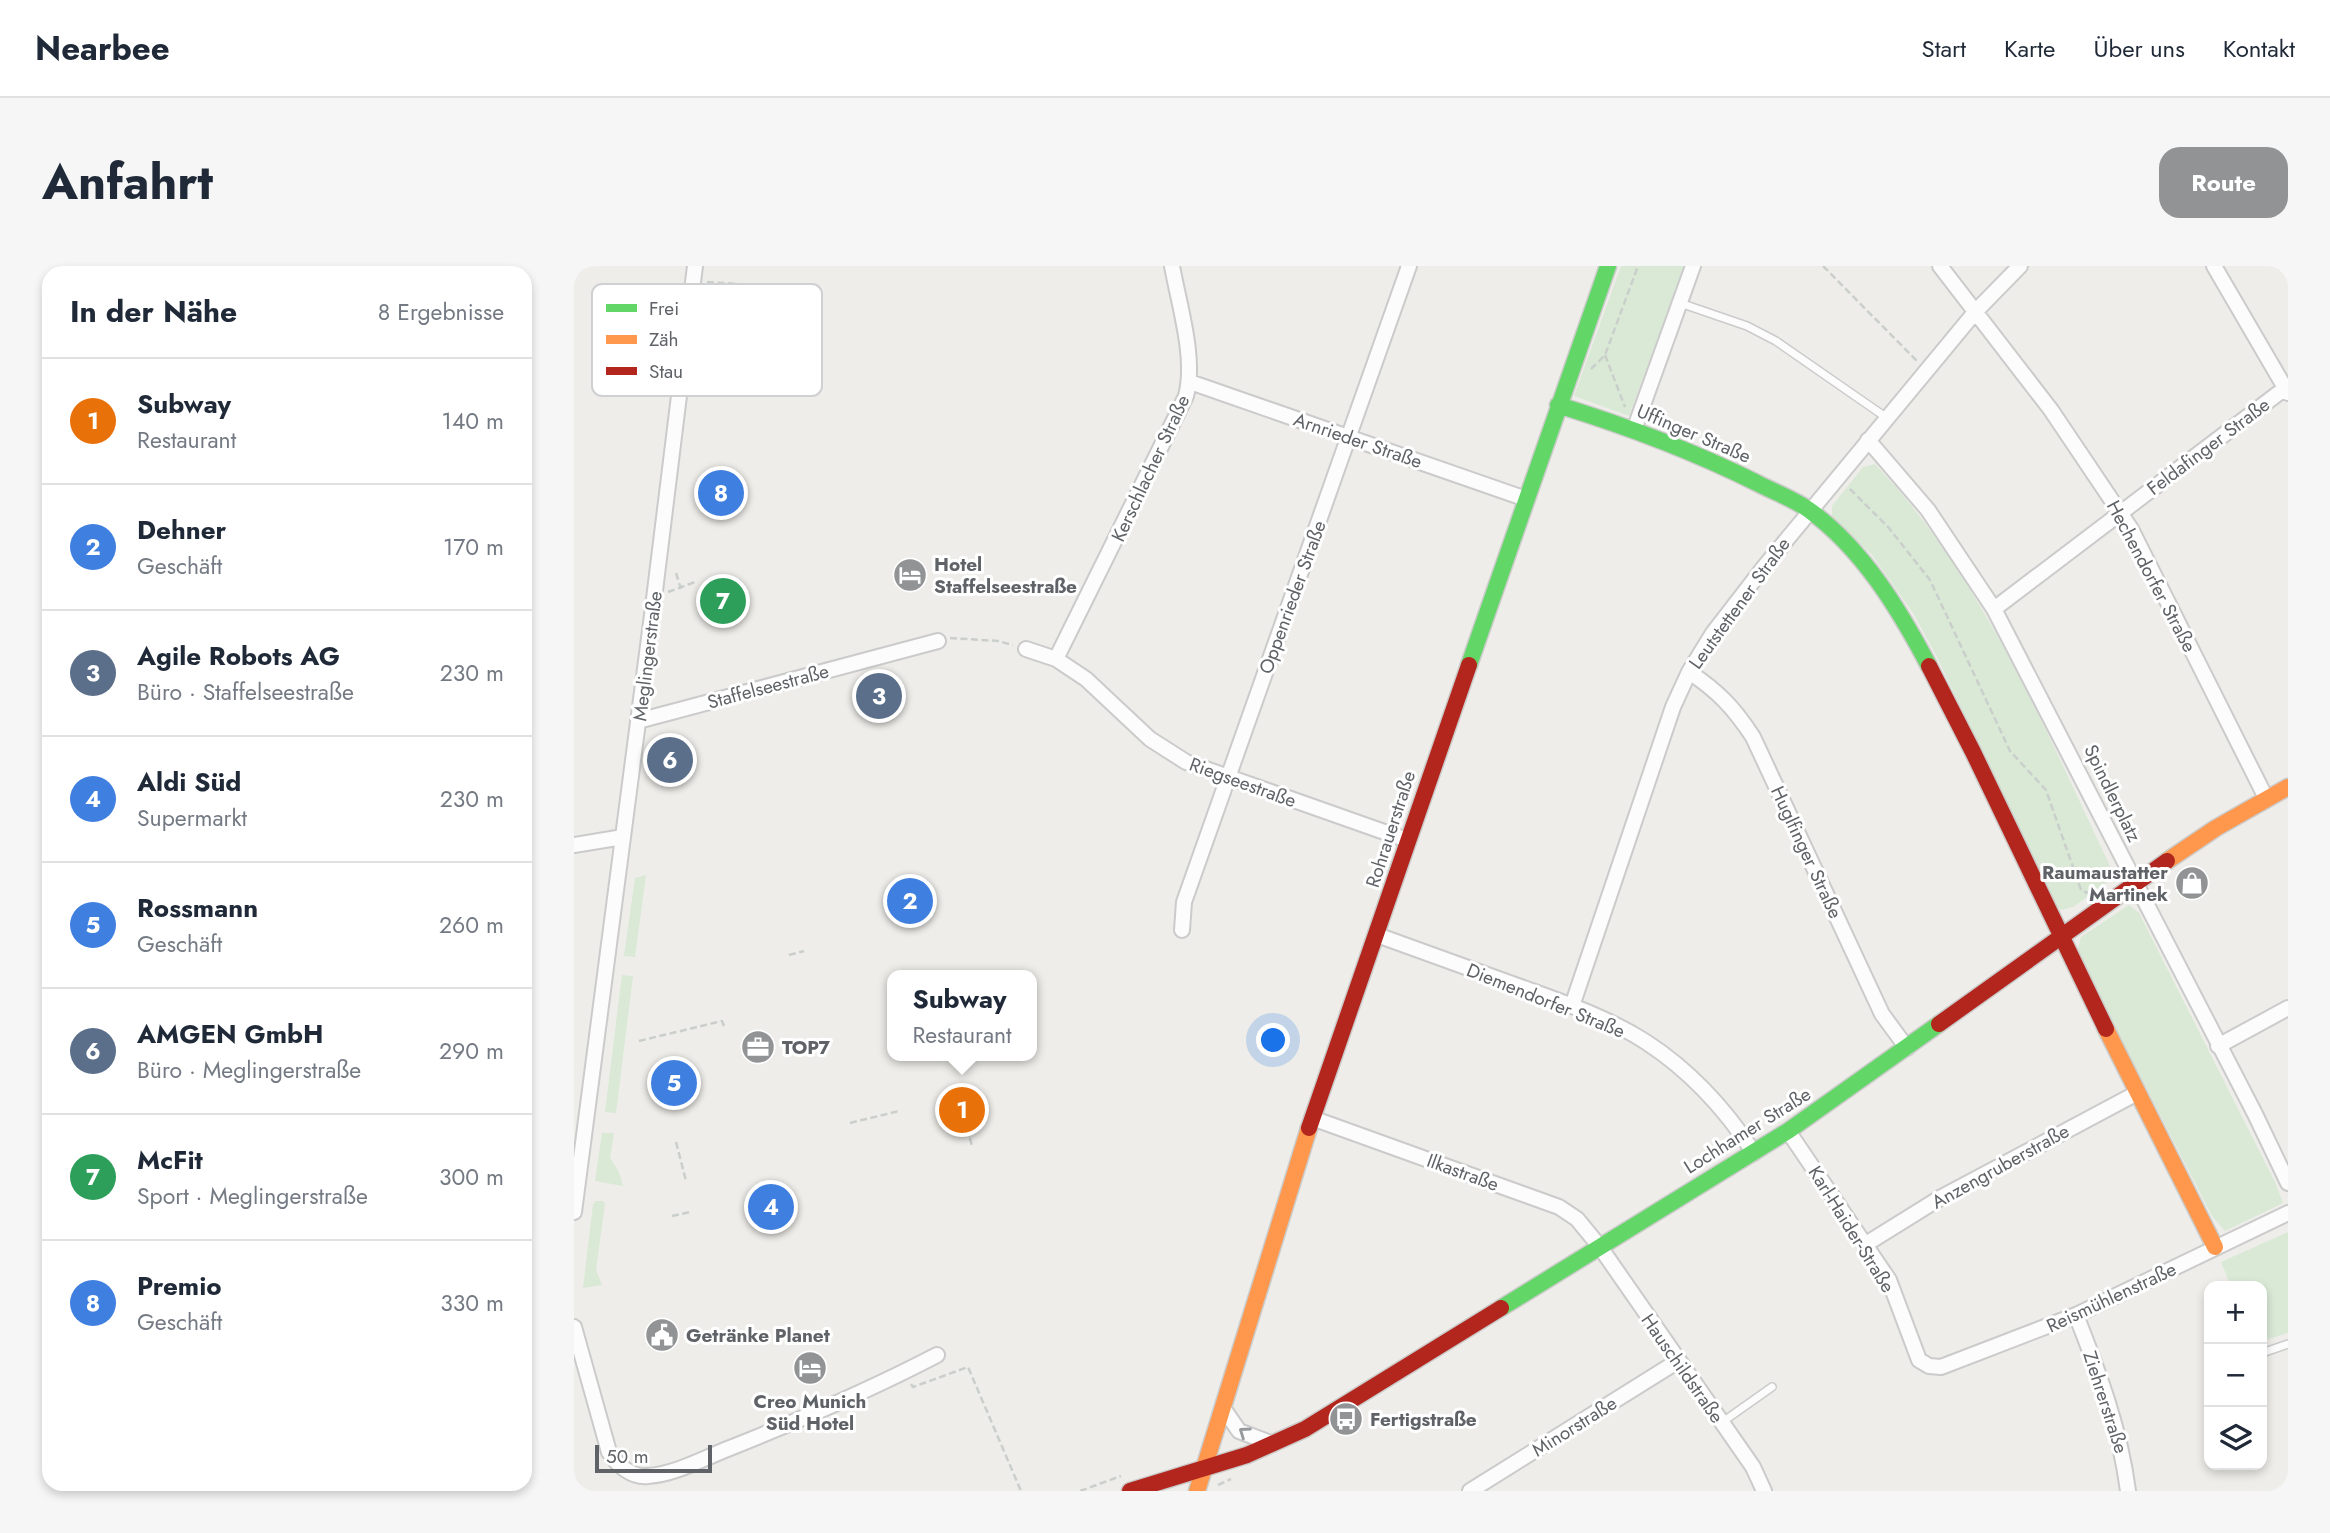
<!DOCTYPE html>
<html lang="de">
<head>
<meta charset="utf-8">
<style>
  :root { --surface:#fff; --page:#f6f6f7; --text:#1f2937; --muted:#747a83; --line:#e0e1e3; --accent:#919394 }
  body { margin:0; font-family:Jost,sans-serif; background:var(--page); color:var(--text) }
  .controls { position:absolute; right:21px; bottom:21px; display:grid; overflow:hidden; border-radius:14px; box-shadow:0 4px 10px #0003 }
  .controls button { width:63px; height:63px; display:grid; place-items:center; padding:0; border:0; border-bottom:2px solid var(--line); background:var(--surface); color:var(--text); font:35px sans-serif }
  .scale { position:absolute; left:21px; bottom:18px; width:117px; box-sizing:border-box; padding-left:7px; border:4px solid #5f6367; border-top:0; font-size:19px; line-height:24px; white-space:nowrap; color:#5f6367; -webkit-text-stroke:5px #fff; paint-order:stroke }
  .you { position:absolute; left:700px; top:775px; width:24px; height:24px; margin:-18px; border:5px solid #fff; border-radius:50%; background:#1a73e8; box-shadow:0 0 0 10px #1a73e833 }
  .badge { display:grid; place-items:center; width:46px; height:46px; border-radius:50%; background:var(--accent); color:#fff; font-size:23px; font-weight:700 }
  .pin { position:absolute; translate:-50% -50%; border:4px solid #fff; box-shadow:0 2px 7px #0006 }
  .popup { position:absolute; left:313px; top:704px; width:150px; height:91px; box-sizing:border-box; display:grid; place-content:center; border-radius:14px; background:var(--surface); filter:drop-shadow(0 2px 5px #0005); font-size:23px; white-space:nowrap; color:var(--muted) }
  .popup b { font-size:26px; color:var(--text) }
  .popup::after { content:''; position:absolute; left:50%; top:100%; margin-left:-14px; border:14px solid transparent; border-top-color:var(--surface) }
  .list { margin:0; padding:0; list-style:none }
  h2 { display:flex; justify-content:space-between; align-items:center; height:91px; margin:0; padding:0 28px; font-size:30px }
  h2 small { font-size:23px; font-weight:400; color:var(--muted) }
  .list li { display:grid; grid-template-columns:46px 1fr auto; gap:21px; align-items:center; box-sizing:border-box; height:126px; padding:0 28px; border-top:2px solid var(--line) }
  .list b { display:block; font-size:26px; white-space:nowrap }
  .list p { margin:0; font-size:23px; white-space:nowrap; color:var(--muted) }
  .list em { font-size:23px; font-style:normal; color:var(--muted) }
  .icon { flex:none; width:38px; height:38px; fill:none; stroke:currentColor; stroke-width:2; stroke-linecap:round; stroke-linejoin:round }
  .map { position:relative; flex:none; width:1714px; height:1225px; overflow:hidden; border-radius:21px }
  header { display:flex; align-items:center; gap:42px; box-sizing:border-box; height:98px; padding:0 35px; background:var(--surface); border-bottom:2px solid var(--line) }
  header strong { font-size:33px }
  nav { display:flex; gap:38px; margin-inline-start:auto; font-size:24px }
  .intro { display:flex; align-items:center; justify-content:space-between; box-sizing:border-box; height:168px; padding:0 42px }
  h1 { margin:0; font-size:49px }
  .button { padding:18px 32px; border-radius:21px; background:var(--accent); color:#fff; font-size:24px; font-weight:700 }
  main { display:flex; gap:42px; padding:0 42px }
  aside { flex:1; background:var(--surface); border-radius:21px; box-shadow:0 4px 10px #0003 }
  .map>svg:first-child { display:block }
</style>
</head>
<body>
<header>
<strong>Nearbee</strong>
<nav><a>Start</a><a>Karte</a><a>Über uns</a><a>Kontakt</a></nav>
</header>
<div class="intro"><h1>Anfahrt</h1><a class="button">Route</a></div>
<main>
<aside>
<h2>In der Nähe<small>8 Ergebnisse</small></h2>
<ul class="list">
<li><span class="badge" style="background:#e8710a">1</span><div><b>Subway</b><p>Restaurant</p></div><em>140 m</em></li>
<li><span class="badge" style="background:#3f7fe0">2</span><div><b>Dehner</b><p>Geschäft</p></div><em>170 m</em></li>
<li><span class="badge" style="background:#5c6f8a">3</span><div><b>Agile Robots AG</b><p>Büro · Staffelseestraße</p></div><em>230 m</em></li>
<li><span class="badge" style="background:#3f7fe0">4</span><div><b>Aldi Süd</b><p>Supermarkt</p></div><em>230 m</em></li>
<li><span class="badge" style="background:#3f7fe0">5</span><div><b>Rossmann</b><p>Geschäft</p></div><em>260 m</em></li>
<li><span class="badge" style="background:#5c6f8a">6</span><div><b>AMGEN GmbH</b><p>Büro · Meglingerstraße</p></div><em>290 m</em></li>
<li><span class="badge" style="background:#2e9e5b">7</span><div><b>McFit</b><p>Sport · Meglingerstraße</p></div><em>300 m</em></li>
<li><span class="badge" style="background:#3f7fe0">8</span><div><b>Premio</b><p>Geschäft</p></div><em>330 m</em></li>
</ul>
</aside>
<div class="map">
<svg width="1714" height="1225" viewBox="0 0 1714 1225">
  <rect width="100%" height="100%" fill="#eeede9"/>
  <path fill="#d9e9d6" d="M 1047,0 L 1111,0 L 1055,150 L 1000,130 Z
    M 1301,198 C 1408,311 1470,461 1536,600 L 1538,613 L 1499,641 L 1487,644 L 1479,636 L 1362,389 L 1339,347 L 1298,289 L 1258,251 L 1258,240 L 1289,201 Z
    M 72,609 L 61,691 L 50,690 L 61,612 Z
    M 1555,639 L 1565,647 L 1701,916 L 1709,937 L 1651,965 L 1638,950 L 1503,687 L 1507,671 Z
    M 48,709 L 59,710 L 42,847 L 31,846 Z
    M 28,867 L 40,867 L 36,892 L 45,906 L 49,920 L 21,915 Z
    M 22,935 L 29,935 L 31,938 L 22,1004 L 28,1019 L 9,1022 L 19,938 Z
    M 1714,966 L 1714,1067 L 1688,1075 L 1688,1020 L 1657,1020 L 1647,996 Z"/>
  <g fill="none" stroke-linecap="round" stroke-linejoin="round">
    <g stroke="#cbcbcb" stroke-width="10">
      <path id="lane" d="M 1106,37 L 1173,60 L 1202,75 L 1313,152
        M 1688,1087 L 1714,1078
        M 1147,1157 L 1198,1121"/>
    </g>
    <g stroke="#cbcbcb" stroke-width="18">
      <path id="street" d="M 1366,0 L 1477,144 L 1557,263 L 1692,532
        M 1640,0 L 1714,127
        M 616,116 L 952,233
        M 1060,164 L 1119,0
        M 1294,174 L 1354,244 L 1420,343 L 1681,848 L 1714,917
        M 1420,343 L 1714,120
        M 452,383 L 482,393 L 512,413 L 576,473 L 612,496 L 833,574
        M 482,393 L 612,130 C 622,92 605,39 598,0
        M 1115,406 C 1144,425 1160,442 1179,471 L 1308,748 L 1333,782
        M 64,455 L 364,375
        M 0,579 L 49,571
        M 608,664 L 610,636 L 835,0
        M 803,669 C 850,686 897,703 944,720 C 988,736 1033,751 1072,776 C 1115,804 1152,844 1180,887
        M 998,740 L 1099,441 L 1115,406 L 1139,367 L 1190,301 L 1402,45 L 1446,0
        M 1644,780 L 1714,742
        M 738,852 L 985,941 L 1003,953 L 1026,981 L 1179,1201 L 1190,1225
        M 1214,865 L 1315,1014 L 1345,1094 L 1355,1100 L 1367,1101 L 1502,1049 L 1714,947
        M 0,946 L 78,349 L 121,0
        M 1292,978 L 1366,932 L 1563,827
        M 1502,1049 C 1525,1107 1546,1163 1554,1225
        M 0,1061 L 35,1186 C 43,1199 58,1212 74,1210 C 102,1208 130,1192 156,1182 C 226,1154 296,1124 363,1089
        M 649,1142 L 665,1165 L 699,1178
        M 896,1225 L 1104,1095"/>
    </g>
    <g stroke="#cbcbca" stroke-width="19">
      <path id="fast" d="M 984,139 C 1052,160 1119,185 1183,217 C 1200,226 1220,233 1235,244 C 1288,282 1325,343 1355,400
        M 895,399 L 1034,0
        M 927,1042 L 1214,865 L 1365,758"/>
    </g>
    <g stroke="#cbcbca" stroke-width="19">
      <path id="slow" d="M 1593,595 L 1642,562 L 1714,521
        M 1532,763 L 1641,981
        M 623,1225 L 735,862"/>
    </g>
    <g stroke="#cbcbca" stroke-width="19">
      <path id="jam" d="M 1355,400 L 1399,486 L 1532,763
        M 1365,758 L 1593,595
        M 735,862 L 895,399
        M 556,1225 L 673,1189 L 731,1163 L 927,1042"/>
    </g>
    <path stroke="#cacfcb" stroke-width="2.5" stroke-dasharray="7 3.5" stroke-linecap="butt" d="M 1249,0 L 1343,95
      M 133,16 L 166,18
      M 1031,89 L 1051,141
      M 1017,103 L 1031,89 L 1064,0
      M 1276,223 L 1315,262 L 1356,314 L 1436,485 L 1472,524 L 1507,624 L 1516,628
      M 102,307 L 107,323
      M 142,310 L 147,326
      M 94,326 L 121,316
      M 376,372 L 424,375 L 439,379
      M 215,689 L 230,685
      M 65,775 L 148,755 L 150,760
      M 276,857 L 325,845
      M 393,862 L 398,880
      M 102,876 L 112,915
      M 98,950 L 116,946
      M 337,1118 L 339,1121 L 394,1101 L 447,1225
      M 644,1219 L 657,1213
      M 506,1225 L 547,1210"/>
    <use href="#lane" stroke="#fcfcfc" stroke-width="7"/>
    <use href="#street" stroke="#fcfcfc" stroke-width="14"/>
    <use href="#fast" stroke="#63d668" stroke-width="16"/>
    <use href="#slow" stroke="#ff974d" stroke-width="16"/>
    <use href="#jam" stroke="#b3261e" stroke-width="16"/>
  </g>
  <defs><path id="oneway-chevron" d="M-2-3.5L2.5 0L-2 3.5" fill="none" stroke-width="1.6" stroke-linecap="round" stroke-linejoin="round" transform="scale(1.75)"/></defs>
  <use stroke="#96999b" href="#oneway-chevron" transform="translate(670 1166) rotate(-145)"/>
  <defs>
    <g id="hotel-disc" transform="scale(1.75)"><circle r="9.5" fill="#919394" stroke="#fff"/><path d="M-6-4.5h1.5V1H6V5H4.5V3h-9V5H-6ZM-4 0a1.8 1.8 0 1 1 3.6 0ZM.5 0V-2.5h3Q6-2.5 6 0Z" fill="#fff"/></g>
    <g id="shop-disc" transform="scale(1.75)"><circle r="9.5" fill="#919394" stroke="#fff"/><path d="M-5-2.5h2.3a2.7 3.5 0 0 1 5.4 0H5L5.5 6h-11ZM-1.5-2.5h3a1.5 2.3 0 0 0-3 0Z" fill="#fff"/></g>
    <g id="office-disc" transform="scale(1.75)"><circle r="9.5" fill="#919394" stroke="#fff"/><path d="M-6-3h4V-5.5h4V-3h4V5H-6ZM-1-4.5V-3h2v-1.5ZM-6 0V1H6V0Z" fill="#fff"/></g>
    <g id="civic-disc" transform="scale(1.75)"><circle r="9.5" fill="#919394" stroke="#fff"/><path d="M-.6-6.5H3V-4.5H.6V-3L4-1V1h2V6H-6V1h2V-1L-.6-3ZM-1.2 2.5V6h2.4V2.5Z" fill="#fff"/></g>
    <g id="bus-disc" transform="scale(1.75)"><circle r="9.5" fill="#919394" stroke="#fff"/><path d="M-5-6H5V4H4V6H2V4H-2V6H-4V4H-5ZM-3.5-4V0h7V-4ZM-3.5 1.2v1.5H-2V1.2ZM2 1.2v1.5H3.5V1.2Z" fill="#fff"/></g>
  </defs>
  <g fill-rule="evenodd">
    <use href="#hotel-disc" x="336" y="309"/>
    <use href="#shop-disc" x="1618" y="617"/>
    <use href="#office-disc" x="184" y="781"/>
    <use href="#civic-disc" x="88" y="1069"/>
    <use href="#hotel-disc" x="236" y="1102"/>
    <use href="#bus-disc" x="772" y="1153"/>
  </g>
  <g text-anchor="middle" stroke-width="6" stroke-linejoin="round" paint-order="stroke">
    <g font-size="19" fill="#5f6367" stroke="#fff">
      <text transform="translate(1120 167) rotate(23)" y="7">Uffinger Straße</text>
      <text transform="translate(784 174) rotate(19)" y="7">Arnrieder Straße</text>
      <text transform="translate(1634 180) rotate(-37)" y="7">Feldafinger Straße</text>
      <text transform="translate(576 202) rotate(-65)" y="7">Kerschlacher Straße</text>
      <text transform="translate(1578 310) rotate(62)" y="7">Hechendorfer Straße</text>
      <text transform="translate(718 331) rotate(-70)" y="7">Oppenrieder Straße</text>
      <text transform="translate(1165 337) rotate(-54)" y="7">Leutstettener Straße</text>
      <text transform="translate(73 390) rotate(-83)" y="7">Meglingerstraße</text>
      <text transform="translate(194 420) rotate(-15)" y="7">Staffelseestraße</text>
      <text transform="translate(669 516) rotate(20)" y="7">Riegseestraße</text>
      <text transform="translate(1539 527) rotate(64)" y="7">Spindlerplatz</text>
      <text transform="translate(816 563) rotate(-72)" y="7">Rohrauerstraße</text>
      <text transform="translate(1233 586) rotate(65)" y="7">Huglfinger Straße</text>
      <text transform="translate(972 734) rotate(22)" y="7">Diemendorfer Straße</text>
      <text transform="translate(1173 864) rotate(-32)" y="7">Lochhamer Straße</text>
      <text transform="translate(1426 900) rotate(-29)" y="7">Anzengruberstraße</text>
      <text transform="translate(889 906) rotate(20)" y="7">Ilkastraße</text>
      <text transform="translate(1278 963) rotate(58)" y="7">Karl-Haider-Straße</text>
      <text transform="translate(1537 1031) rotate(-25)" y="7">Reismühlenstraße</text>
      <text transform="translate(1109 1102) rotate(55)" y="7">Hauschildstraße</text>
      <text transform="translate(1532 1136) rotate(72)" y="7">Ziehrerstraße</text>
      <text transform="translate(1000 1160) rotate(-32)" y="7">Minorstraße</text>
    </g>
    <g font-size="19" font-weight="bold" fill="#5f6367" stroke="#fff" text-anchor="start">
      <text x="360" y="305">Hotel<tspan x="360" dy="22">Staffelseestraße</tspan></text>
      <text x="1594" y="613" text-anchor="end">Raumaustatter<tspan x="1594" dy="22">Martinek</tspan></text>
      <text x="208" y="788">TOP7</text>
      <text x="112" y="1076">Getränke Planet</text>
      <text x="236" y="1142" text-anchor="middle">Creo Munich<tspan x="236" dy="22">Süd Hotel</tspan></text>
      <text x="796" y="1160">Fertigstraße</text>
    </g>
  </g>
  <rect x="18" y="18" width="230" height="112" rx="10" fill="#fff" stroke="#cfd0d1" stroke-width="2"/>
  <rect x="32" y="38" width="31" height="8" fill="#63d668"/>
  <rect x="32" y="69" width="31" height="9" fill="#ff974d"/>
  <rect x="32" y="101" width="31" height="8" fill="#b3261e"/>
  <g font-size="19" fill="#5f6367">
    <text x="75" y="49">Frei</text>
    <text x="75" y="80">Zäh</text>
    <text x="75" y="112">Stau</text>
  </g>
</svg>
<div class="controls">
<button>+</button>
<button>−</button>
<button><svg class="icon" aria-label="layers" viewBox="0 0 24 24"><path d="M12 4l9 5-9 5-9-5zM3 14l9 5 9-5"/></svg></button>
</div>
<div class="scale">50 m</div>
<div class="you"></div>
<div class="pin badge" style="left:388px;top:844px;background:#e8710a">1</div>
<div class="popup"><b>Subway</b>Restaurant</div>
<div class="pin badge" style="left:336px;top:635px;background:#3f7fe0">2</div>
<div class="pin badge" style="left:305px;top:430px;background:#5c6f8a">3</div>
<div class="pin badge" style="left:197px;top:941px;background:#3f7fe0">4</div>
<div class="pin badge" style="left:100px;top:817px;background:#3f7fe0">5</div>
<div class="pin badge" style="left:96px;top:494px;background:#5c6f8a">6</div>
<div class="pin badge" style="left:149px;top:335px;background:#2e9e5b">7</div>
<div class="pin badge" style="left:147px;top:227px;background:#3f7fe0">8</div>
</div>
</main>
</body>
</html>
